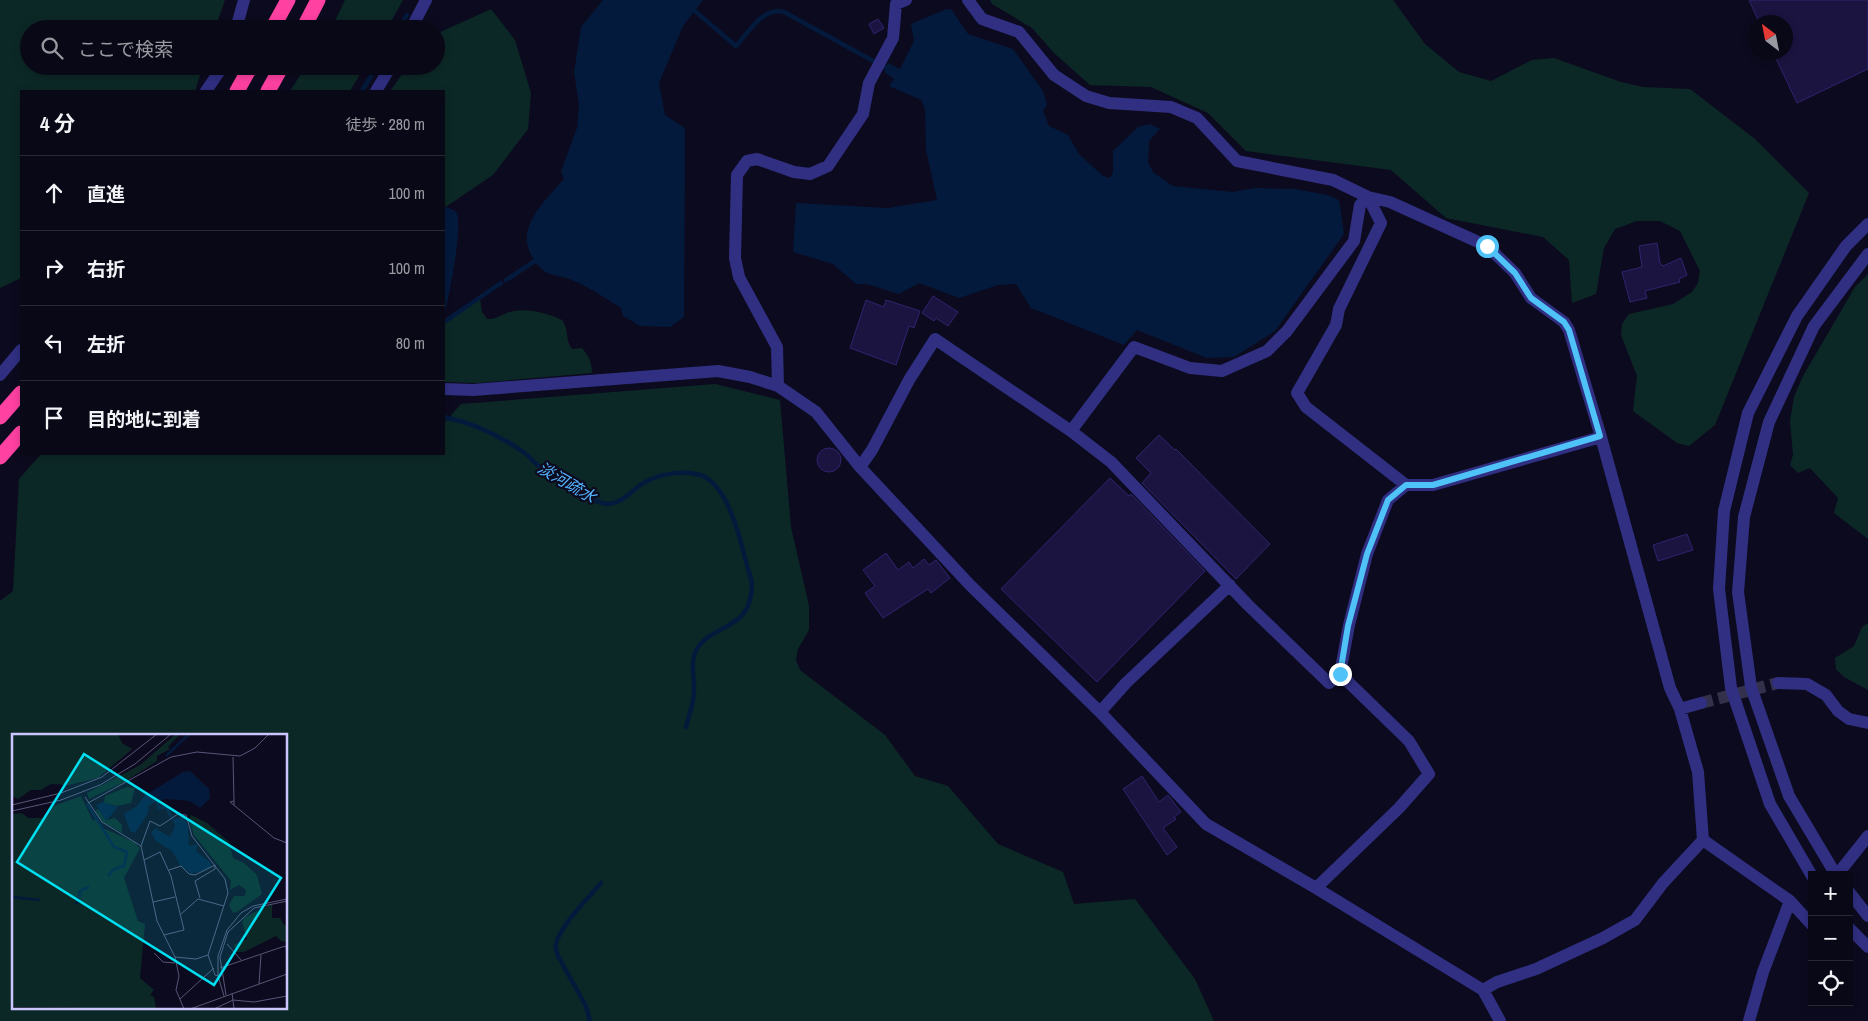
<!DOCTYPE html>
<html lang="ja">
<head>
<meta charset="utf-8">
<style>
  :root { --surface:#090816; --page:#171623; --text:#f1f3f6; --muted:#999aa1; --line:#292935 }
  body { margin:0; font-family:"Archivo Narrow","Noto Sans JP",sans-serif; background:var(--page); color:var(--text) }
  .controls { position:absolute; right:15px; bottom:15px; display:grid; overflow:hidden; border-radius:0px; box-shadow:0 2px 8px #0003 }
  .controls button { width:45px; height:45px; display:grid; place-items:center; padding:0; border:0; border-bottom:1px solid var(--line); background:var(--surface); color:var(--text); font:25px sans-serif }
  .compass { position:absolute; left:1748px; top:15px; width:45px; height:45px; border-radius:50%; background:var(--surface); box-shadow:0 2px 8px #0003; rotate:328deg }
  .stop { position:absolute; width:15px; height:15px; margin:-11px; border:4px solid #4fc3f7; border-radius:50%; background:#fff }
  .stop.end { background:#4fc3f7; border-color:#fff; box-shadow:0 1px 5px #0008 }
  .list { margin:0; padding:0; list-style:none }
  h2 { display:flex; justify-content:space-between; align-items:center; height:65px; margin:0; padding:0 20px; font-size:21px }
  h2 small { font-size:16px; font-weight:400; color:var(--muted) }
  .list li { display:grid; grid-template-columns:32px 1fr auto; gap:15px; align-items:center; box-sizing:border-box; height:75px; padding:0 20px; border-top:1px solid var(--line) }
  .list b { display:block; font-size:19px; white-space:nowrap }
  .list em { font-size:16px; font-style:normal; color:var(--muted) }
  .icon { flex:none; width:28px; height:28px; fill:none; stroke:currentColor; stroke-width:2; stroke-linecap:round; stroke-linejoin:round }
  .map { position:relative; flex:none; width:1868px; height:1021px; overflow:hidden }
  .search { position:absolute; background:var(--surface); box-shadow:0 2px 8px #0003; left:20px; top:20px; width:425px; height:55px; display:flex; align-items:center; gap:12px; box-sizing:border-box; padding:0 18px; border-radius:28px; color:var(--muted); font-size:19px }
  .panel { position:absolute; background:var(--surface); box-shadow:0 2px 8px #0003; left:20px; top:90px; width:425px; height:365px; border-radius:0px }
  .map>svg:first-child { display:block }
</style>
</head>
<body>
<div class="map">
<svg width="1868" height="1021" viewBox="0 0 1868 1021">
  <rect width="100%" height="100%" fill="#0c0a1e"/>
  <path fill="#0c2826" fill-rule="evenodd" d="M 0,0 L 225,0 L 215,29 L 29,29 L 29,66 L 203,66 L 195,91 L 21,91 L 21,278 L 0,288 Z
    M 345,0 L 403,0 L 387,29 L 331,29 Z
    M 990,0 L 1393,0 L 1425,44 L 1459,72 L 1491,81 L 1532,60 L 1554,58 L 1621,82 L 1643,87 L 1690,89 L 1755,139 L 1809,193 L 1715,425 L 1689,446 L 1677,443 L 1633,411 L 1637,376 L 1621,335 L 1622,324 L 1629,314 L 1673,304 L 1692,292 L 1698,283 L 1700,271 L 1680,231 L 1660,221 L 1637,221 L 1615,229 L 1604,248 L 1596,294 L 1572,303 L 1569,260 L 1543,237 L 1446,218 L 1391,170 L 1246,151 L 1208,113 L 1151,87 L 1090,85 L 1054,53 L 1032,28 L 992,4 Z
    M 491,9 L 515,40 L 531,93 L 528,129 L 493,175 L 444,208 L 444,91 L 390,91 L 408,66 L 436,66 L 436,34 Z
    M 306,66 L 365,66 L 350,91 L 290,91 Z
    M 1868,274 L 1868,539 L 1834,513 L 1838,498 L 1810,468 L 1798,473 L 1790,465 L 1793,455 L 1790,421 L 1794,397 L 1803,376 L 1855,287 Z
    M 480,299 L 482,312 L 487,319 C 496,320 502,314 510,312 C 525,307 548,313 562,320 C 569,328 565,341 572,349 L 582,348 C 589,356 592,363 592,373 L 477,383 L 444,382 L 444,323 Z
    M 715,384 L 780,400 L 791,527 L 809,606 L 809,630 L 798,649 L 796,660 L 800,670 L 885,735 L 915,776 L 948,786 L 998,844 L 1063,872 L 1074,904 L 1135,899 L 1195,979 L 1214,1021 L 0,1021 L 0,601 L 13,591 L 19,479 L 41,454 L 444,454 L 444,420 L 446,421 L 461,404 ZM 14,735 L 286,735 L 286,1007 L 14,1007 Z
    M 1868,623 L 1868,690 L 1844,677 L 1836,669 L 1835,658 L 1854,646 L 1862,627 Z"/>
  <path fill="#041a3c" d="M 603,0 L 703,0 L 683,26 L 659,83 L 665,115 L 685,128 L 684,317 L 670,327 L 640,326 L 623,316 L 621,308 C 606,299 591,288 574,281 C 565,276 555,277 545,272 C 540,268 536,263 533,258 C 513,228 546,200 564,179 L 561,171 L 577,128 L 579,105 L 574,72 L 581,27 Z
    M 946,9 L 952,10 L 968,34 L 1013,49 L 1043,91 L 1047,105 L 1043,111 L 1049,126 L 1068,135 L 1079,154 L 1103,176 L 1109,178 L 1113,173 L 1113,151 L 1138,127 L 1150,124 L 1160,129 L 1149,141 L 1148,163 L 1154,173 L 1173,186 L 1232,192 L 1255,188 L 1294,189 L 1328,195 L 1339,200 L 1344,234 L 1275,331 L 1234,357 L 1207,358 L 1137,330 L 1124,345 L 1031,308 L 1016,284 L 998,285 L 959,298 L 919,283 L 899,294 L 867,284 L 856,284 L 833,264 L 793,252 L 796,203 L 888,208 L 937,200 L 926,150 L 925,109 L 921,100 L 889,86 L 894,79 L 884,72 L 888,63 L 900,69 L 914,41 L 911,24 Z
    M 445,207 C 449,208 453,209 456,212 C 464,225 448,300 444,317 L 444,208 Z"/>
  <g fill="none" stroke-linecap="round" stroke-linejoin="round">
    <path stroke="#041a3c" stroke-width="4.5" d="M 695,11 L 736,46 C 749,32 762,7 784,12 L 886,68
      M 399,29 L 407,15
      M 362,91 L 377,66
      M 506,280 L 535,261
      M 444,322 L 501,283
      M 444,417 C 473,423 501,436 526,454 C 532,459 536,465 543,469 C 556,479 587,499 602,503 C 620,508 631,490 645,482 C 660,474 679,471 696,474 C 726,478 740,537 746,562 C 748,569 751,577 752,584 C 752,592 750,602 746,610 C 735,629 703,631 695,653 C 690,665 695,679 694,691 C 694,703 689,715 686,727
      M 590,1021 L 586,1006 L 558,956 C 557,952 555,948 556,944 C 559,927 589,897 601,883"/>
  </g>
  <path fill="#1b1441" stroke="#30236f" d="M 1749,0 L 1868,0 L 1868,69 L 1797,103 L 1773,52 L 1786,52 L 1786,22 L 1759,22 Z
    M 878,19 L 884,28 L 874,34 L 869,24 Z
    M 1657,243 L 1660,263 L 1663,266 L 1681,258 L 1687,275 L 1679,279 L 1680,282 L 1645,291 L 1647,298 L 1630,302 L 1622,272 L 1642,267 L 1639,246 Z
    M 933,296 L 958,312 L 948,326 L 936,318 L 934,321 L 922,313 Z
    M 866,300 L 884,307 L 886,300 L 920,311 L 914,328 L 909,326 L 896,365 L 850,348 Z
    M 1159,435 L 1175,450 L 1176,449 L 1270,544 L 1236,579 L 1142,483 L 1151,473 L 1136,458 Z
    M817 460a12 12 0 1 1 24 0a12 12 0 1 1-24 0Z
    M 1110,478 L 1129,496 L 1131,494 L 1205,571 L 1097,682 L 1001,589 Z
    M 1687,534 L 1693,550 L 1658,561 L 1653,545 Z
    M 886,553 L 898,570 L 909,562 L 913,568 L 924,559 L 929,565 L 936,560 L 950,578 L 931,593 L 928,589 L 883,618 L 865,593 L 875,586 L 863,570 Z
    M 1142,776 L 1159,802 L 1168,795 L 1181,812 L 1174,817 L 1176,819 L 1163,828 L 1177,847 L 1167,855 L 1123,789 Z"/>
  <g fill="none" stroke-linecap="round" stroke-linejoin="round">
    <path stroke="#32304b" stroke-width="12" stroke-dasharray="12 6" stroke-linecap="butt" d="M 1701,703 L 1778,683"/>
    <path stroke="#302f82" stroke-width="12" d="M 968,0 L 982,19 L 1019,32 L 1054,75 L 1086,96 L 1109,103 L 1171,107 L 1197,118 L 1237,161 L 1333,180 L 1368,197 L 1390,202 L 1487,246 L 1515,273 L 1531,298 L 1564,322 L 1569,330 L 1601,437 L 1670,688 L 1680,709 L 1698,772 L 1703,840 L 1663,883 L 1635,920 L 1603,938 L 1536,969 L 1497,982 L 1483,990
      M 236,29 L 244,0
      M 411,29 L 426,0
      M 206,91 L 223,66
      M 376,91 L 391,66
      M 1368,197 L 1381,223 L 1339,309 L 1336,325 L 1297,393 L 1306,407 L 1406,485
      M 0,375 L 21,350
      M 778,386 L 777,347 L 739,277 L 735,258 L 737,175 L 747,161 L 757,159 L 794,172 L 810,174 L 828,166 L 863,114 L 869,83 L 893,38 L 896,4 L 906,0
      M 444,389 L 473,390 L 718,371 L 750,377 L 778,386 L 816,412 L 860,467 L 970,585 L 1100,712 L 1206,824 L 1316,888 L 1483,990 L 1500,1021
      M 1071,431 L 1134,347 L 1190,368 L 1222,371 L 1267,351 L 1287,331 L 1354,241 L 1360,205 L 1368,197
      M 860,467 L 872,450 L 909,380 L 935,339 L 1071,431 L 1111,462 L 1248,605 L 1329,683 L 1340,674 L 1349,625 L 1367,554 L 1388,500 L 1406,485 L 1433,485 L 1601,437
      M 1778,683 L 1807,684 L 1826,695 L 1838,711 L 1849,719 L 1868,723
      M 1680,709 L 1701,703
      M 1100,712 L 1126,683 L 1230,585
      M 1703,840 L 1790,901 L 1812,925
      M 1837,875 L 1868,836
      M 1316,888 L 1399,808 L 1429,774 L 1409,741 L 1340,674
      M 1749,1021 L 1763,972 L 1790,901"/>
    <path stroke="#302f82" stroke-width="12" d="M 1836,875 L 1789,796 L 1751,687 L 1738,592 L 1744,517 L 1769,422 L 1814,326 L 1868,254
      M 1812,876 L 1770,804 L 1731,688 L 1719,589 L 1724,511 L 1748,413 L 1797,316 L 1846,246 L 1868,224
      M 1849,892 L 1868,916
      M 1849,928 L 1868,947"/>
    <path stroke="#ff41a2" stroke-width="15" d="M 272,29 L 288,0
      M 303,29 L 318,0
      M 237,91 L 251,66
      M 268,91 L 282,66
      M 0,417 L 21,393
      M 0,457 L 21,433"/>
  </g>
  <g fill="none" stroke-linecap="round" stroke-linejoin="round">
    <path stroke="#4fc3f7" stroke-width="6" d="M 1340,674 L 1348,626 L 1367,554 L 1388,500 L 1406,485 L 1433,485 L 1600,436 L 1569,330 L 1564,322 L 1531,298 L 1515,273 L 1487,246"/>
  </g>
  <g text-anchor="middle" stroke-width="4.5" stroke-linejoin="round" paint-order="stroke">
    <g font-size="16" font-style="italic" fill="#54b5ff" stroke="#0c0a1e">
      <text transform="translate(567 482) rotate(30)" y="6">淡河疏水</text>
    </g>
  </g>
  <g transform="translate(12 734)">
    <rect width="275" height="275" fill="#0c0a1e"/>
    <path d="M 0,0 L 106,0 L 110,9 L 120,15 L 86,44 L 57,51 L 39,50 L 29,56 L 19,56 L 6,65 L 0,62 ZM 164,0 L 168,0 L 156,13 L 158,15 L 145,22 L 145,27 L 114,47 L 77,65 L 75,59 L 128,31 ZM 115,53 L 123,54 L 119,69 L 105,72 L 92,69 L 93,62 ZM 69,62 L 81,87 L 83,85 L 91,94 L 122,108 L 128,114 L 112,144 L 126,187 L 133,190 L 128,244 L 142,256 L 138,261 L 142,263 L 144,275 L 0,273 L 0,80 L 9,79 L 17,84 L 34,84 L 42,72 ZM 86,75 L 94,86 L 103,84 L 110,91 L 110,99 L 89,87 L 83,77 ZM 179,81 L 195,89 L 217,108 L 221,124 L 232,129 L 245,141 L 250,160 L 225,178 L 221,179 L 217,171 L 222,162 L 233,162 L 234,156 L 227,151 L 218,156 L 219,147 L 182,101 L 177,86 ZM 260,170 L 260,184 L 268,184 L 272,191 L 275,190 L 275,208 L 269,207 L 264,202 L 232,218 L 224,218 L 222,211 L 235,205 L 230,188 L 233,183 Z" fill="#0c2826"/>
    <path d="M 171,38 L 178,37 L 197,55 L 198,64 L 188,74 L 178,67 L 154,65 L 142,68 L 136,73 L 136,79 L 123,99 L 118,97 L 112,80 L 125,72 L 132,62 ZM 91,68 L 106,73 L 94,87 L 84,71 ZM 167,83 L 172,84 L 176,92 L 177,112 L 186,110 L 184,117 L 199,129 L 199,134 L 179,140 L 168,131 L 160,117 L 144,107 L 139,99 L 143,94 L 158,103 L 163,92 L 161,86 Z" fill="#041a3c"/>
    <path fill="none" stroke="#041a3c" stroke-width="2.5" d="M 154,22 L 177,0M 145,67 L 147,74 L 154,73 L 161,86M 75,70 L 102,113 L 115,118 L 112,132 L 102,135 L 96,142M 0,163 L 28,166M 63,170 L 67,167 L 68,157 L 77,153"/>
    <path fill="none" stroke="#585578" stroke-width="1" d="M 221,23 L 222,67M 73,63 L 90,88 L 129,112 L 145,187 L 163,223 L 167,242 L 164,256 L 172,275M 76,69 L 159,23 L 185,18 L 228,22 L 243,14 L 257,0M 0,71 L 49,59 L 90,43 L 145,0M 222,71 L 222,67 L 218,68 L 262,104 L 275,109M 0,77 L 49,66 L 88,51 L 123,30 L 159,0M 129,112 L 138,87 L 148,92 L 166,80 L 174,81 L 180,102 L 213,145 L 216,159 L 196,221 L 184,225 L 163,223M 132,126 L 148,118 L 159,142 L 172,196 L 152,201M 157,136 L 169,132 L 177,140 L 183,141 L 203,131M 188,164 L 183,147 L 203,135 L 203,131M 141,168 L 163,163M 169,180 L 186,165 L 212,172M 215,210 L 229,226M 142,219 L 151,228 L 163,229M 196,221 L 203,241 L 206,242M 208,234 L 273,212 L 275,215M 247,250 L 249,221M 220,259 L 222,275M 214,261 L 208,223 L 216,198 L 242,174 L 275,167M 212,262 L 206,242 L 206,222 L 215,196 L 229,179 L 241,172 L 275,165M 168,265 L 202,234M 14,275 L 37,275M 178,275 L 275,240M 202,275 L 221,266 L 242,268 L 275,262"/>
    <path fill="#00e0f1" fill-opacity="0.15" stroke="#00e0f1" stroke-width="2.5" d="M 72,20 L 269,144 L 202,251 L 5,128 Z"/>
    <rect width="275" height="275" fill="none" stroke="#cbc6ff" stroke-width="2.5"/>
  </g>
</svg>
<div class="controls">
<button>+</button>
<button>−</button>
<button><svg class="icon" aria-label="locate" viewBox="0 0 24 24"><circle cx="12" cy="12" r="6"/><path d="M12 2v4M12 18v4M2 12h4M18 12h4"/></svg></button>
</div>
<svg class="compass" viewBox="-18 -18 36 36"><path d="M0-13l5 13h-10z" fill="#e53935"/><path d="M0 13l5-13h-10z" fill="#999aa1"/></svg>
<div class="stop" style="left:1487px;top:246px"></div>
<div class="stop end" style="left:1340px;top:674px"></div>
<div class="search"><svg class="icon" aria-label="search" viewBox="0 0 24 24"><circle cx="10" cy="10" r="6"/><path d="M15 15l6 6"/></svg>ここで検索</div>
<section class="panel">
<h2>4 分<small>徒歩 · 280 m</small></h2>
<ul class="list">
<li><svg class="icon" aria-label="ahead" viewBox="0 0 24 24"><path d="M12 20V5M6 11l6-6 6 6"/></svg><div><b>直進</b></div><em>100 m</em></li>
<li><svg class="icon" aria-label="right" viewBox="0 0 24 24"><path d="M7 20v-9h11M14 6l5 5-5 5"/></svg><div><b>右折</b></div><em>100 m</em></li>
<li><svg class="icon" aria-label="left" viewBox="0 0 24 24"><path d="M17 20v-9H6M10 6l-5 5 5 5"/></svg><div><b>左折</b></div><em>80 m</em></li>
<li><svg class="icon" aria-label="arrive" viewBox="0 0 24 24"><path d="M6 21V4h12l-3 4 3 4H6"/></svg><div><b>目的地に到着</b></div></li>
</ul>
</section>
</div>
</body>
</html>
